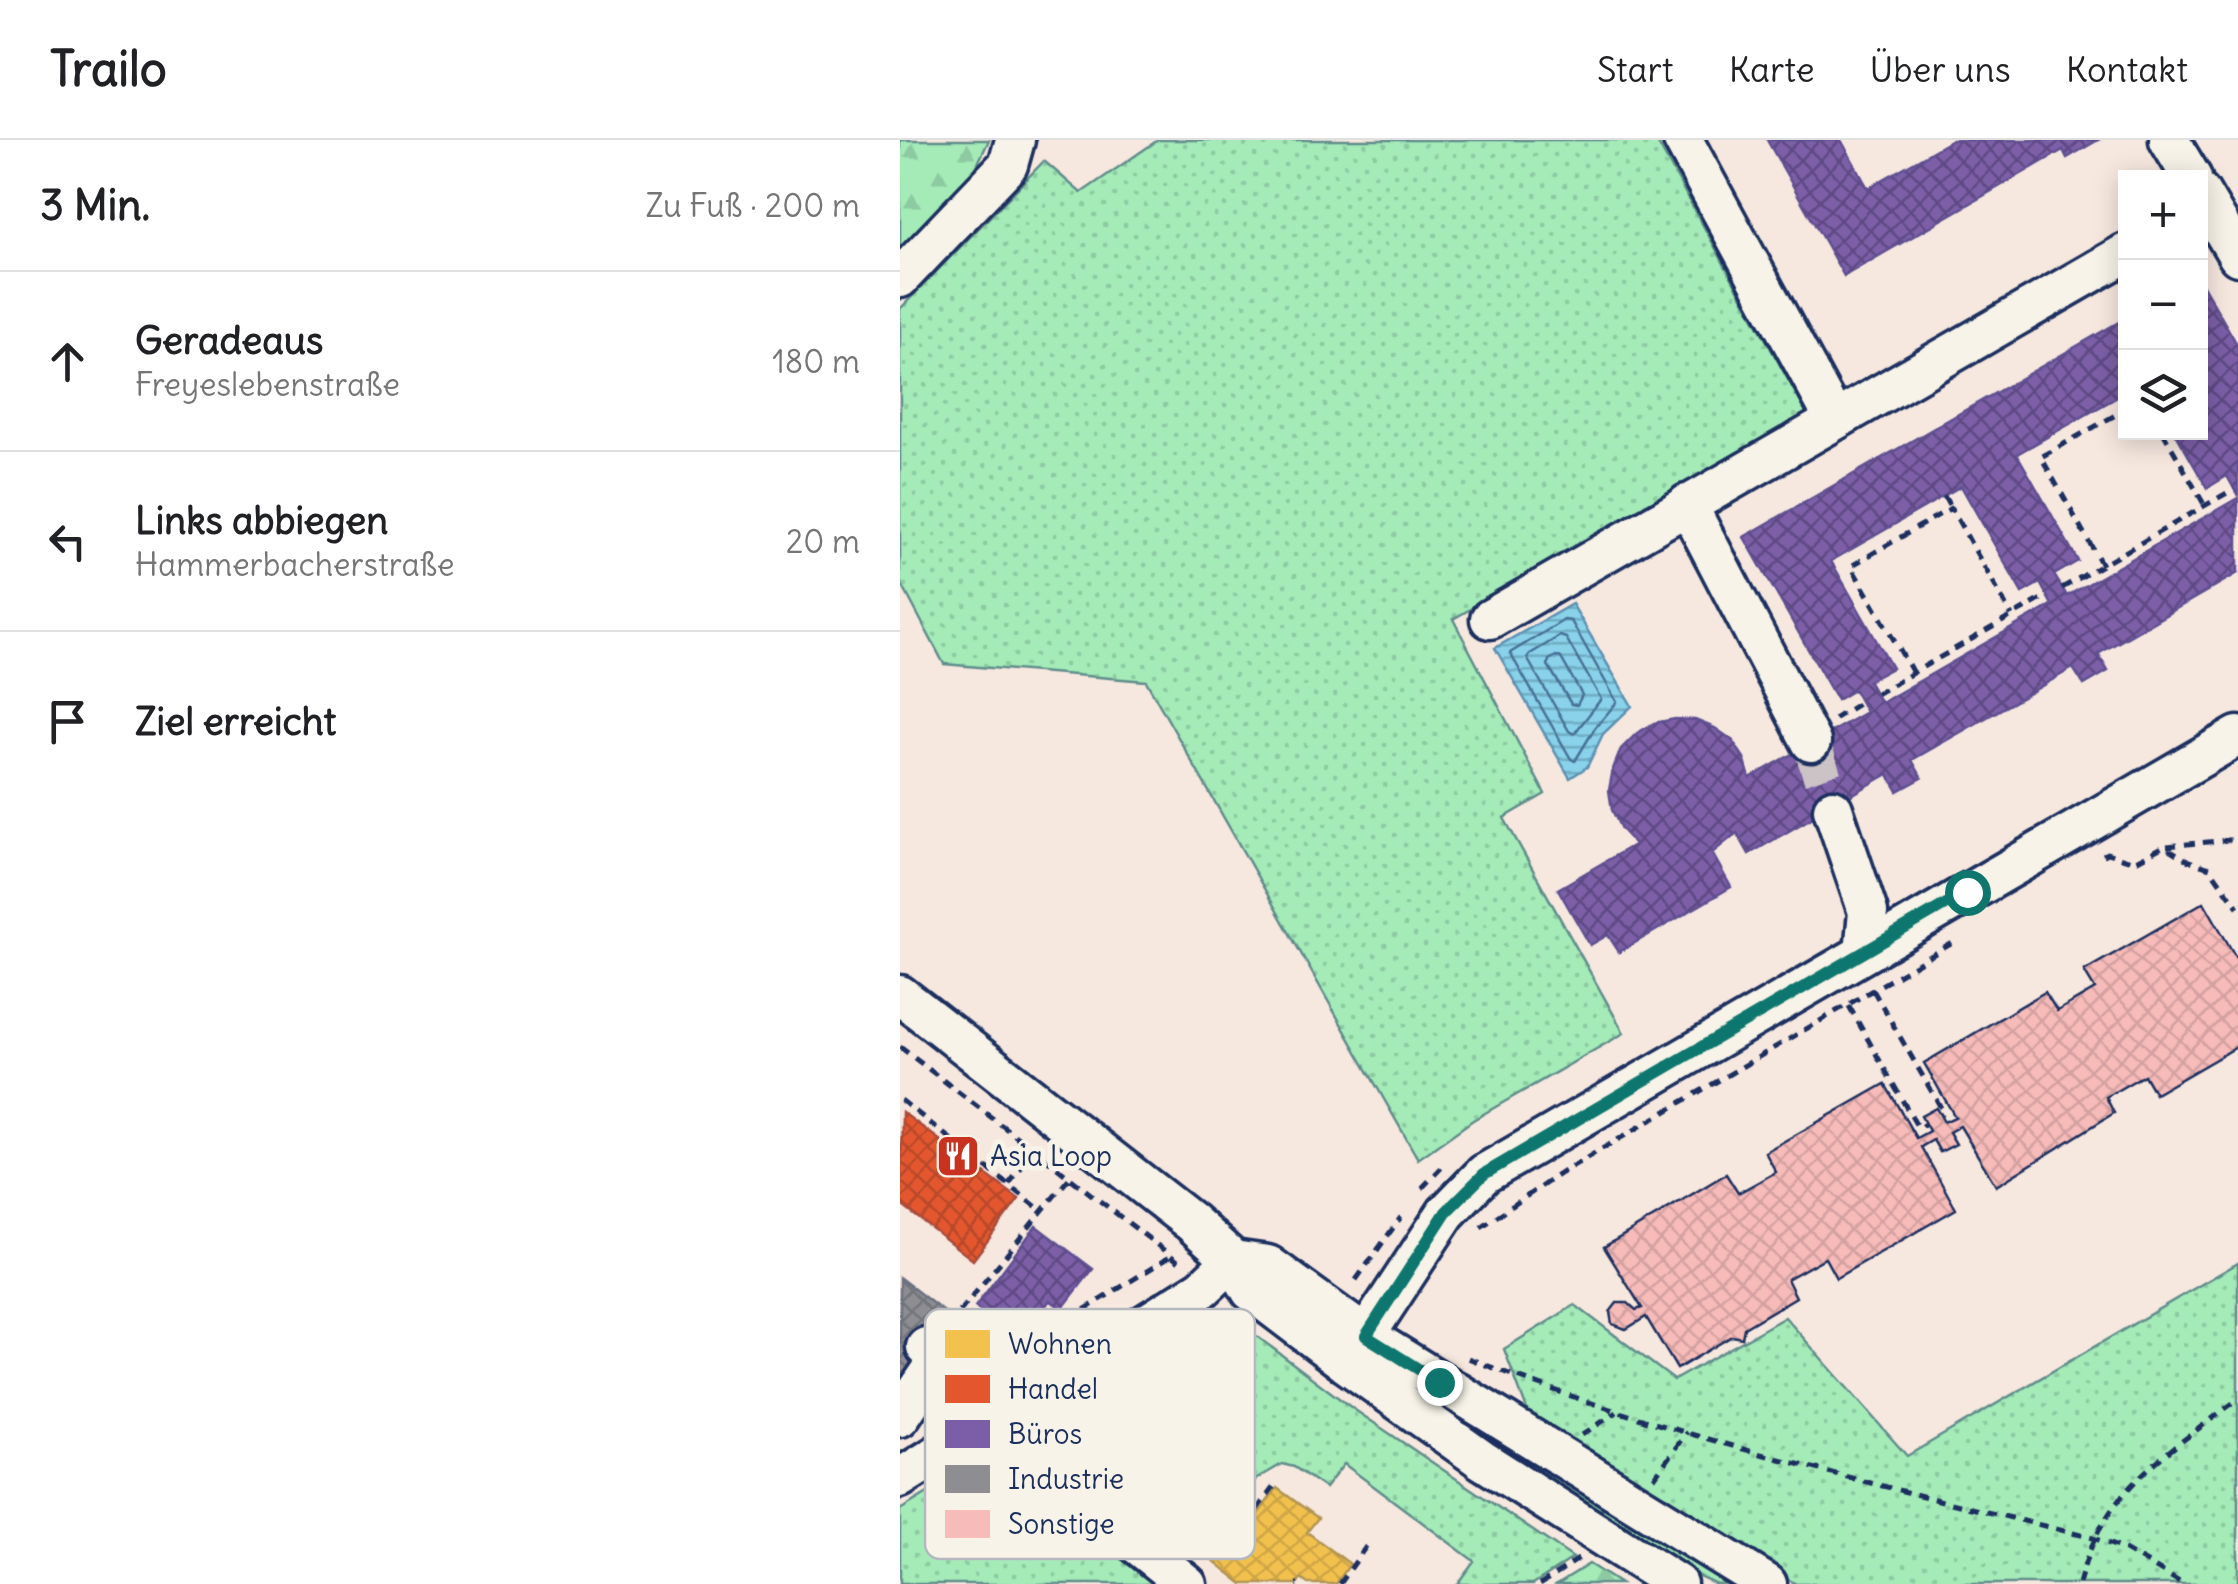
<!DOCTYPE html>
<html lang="de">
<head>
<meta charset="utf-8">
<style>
  :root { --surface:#fff; --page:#f2f2f2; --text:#202124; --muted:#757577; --line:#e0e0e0 }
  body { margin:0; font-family:Delius,sans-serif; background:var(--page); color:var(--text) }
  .controls { position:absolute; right:30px; top:30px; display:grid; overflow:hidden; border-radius:0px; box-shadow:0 5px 25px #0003 }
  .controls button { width:90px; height:90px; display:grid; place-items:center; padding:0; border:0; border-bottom:2px solid var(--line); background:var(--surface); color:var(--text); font:50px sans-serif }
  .stop { position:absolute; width:30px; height:30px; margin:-22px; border:8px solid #0f766e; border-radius:50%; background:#fff }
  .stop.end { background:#0f766e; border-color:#fff; box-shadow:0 2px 10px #0008 }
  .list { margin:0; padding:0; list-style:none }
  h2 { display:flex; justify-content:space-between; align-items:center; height:130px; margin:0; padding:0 40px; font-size:42px }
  h2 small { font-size:32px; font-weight:400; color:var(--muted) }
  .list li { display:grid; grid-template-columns:65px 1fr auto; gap:30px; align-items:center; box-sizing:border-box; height:180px; padding:0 40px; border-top:2px solid var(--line) }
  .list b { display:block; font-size:38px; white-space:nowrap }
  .list p { margin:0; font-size:32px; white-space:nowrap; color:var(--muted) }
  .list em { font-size:32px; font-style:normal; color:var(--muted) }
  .icon { flex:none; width:55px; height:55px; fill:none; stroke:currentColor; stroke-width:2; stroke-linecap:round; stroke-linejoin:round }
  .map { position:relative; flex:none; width:1338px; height:1444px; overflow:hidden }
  header { display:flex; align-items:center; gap:60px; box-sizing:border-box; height:140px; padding:0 50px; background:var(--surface); border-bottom:2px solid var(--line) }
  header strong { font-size:48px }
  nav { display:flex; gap:55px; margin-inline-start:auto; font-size:35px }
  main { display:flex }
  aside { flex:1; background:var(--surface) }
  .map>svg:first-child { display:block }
</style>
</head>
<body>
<header>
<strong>Trailo</strong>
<nav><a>Start</a><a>Karte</a><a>Über uns</a><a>Kontakt</a></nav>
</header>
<main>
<aside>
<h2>3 Min.<small>Zu Fuß · 200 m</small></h2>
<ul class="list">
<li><svg class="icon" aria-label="ahead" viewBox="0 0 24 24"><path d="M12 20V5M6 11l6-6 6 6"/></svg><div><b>Geradeaus</b><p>Freyeslebenstraße</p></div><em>180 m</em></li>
<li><svg class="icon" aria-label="left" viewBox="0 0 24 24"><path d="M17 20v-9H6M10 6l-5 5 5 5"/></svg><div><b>Links abbiegen</b><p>Hammerbacherstraße</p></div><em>20 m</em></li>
<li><svg class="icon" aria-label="arrive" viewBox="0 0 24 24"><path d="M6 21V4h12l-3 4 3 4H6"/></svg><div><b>Ziel erreicht</b></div></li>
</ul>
</aside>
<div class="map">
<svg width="1338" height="1444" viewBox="0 0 1338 1444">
  <defs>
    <pattern id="grass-dots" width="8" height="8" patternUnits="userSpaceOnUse" patternTransform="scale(2.5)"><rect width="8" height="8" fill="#a4ebb8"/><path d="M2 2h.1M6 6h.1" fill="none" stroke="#8dcaa1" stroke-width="1.8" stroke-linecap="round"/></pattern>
    <pattern id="forest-firs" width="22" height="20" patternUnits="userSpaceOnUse" patternTransform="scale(2.5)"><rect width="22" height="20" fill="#a4ebb8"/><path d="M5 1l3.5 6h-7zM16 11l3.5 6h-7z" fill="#8dcaa1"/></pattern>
    <pattern id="water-rules" width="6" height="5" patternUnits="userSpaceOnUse" patternTransform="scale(2.5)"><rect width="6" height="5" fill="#89d2ea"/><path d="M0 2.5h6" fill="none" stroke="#6fabc1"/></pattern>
    <pattern id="homes-cross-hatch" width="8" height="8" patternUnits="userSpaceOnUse" patternTransform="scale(2.5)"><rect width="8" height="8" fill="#f2c14e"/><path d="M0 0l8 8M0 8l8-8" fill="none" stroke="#cfa646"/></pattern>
    <pattern id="shops-cross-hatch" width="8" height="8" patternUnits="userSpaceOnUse" patternTransform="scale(2.5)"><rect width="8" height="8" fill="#e4572e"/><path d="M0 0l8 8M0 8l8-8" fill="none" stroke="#b8482a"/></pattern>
    <pattern id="offices-cross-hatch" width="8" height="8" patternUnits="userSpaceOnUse" patternTransform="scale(2.5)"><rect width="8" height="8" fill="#7b5ea7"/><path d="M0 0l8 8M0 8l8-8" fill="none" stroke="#5e4a84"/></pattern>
    <pattern id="industry-cross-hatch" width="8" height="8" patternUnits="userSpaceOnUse" patternTransform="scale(2.5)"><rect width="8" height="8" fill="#8d8d92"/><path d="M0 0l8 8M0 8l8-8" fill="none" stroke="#72747a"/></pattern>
    <pattern id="building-cross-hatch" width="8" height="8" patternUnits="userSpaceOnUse" patternTransform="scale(2.5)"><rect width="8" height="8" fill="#f7bbb9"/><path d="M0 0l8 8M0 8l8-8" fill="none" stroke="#d3a1a1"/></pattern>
  </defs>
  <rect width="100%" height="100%" fill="#f7e8df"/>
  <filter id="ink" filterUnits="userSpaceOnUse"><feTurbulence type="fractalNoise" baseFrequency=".01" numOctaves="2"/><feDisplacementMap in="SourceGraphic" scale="20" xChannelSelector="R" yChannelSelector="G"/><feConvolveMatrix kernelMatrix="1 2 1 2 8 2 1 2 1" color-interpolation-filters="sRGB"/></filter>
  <g filter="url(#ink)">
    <path fill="url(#grass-dots)" stroke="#608d8b" stroke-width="2.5" d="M 258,0 L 756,0 L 908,276 L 553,479 L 645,654 L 604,678 L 724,893 L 573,980 L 518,1019 L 246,541 L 44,524 L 0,441 L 0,169 L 144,21 L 181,53 Z
      M 1338,1123 L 1338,1444 L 896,1444 L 632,1283 L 604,1209 L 675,1165 L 774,1240 L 885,1177 L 1007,1316 Z
      M 310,1182 L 338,1182 L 452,1268 L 673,1418 L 633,1444 L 557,1444 L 574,1421 L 444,1324 L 425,1348 L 394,1327 L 382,1324 L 261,1396 L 139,1300 L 137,1290 L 141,1284 L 295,1187 Z
      M 494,1229 L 841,1444 L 816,1444 L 790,1432 L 507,1252 Z
      M 90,1315 L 261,1444 L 0,1444 L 0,1370 Z"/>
    <path fill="url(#forest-firs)" stroke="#608d8b" stroke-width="2.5" d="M 0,0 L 89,0 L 69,42 L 0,113 Z
      M 689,1424 L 720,1444 L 657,1444 Z"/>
    <path fill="url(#water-rules)" stroke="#5d91b2" stroke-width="2.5" d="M 672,464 L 732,566 L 703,594 L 687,627 L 670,638 L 595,508 Z"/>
    <path fill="url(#homes-cross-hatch)" stroke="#b29553" stroke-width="2.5" d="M 377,1348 L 418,1378 L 407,1392 L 450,1424 L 436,1444 L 408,1444 L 401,1439 L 397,1444 L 343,1444 L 299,1409 L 323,1377 L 349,1396 L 357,1386 L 352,1382 Z"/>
    <path fill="url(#shops-cross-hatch)" stroke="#a84b3c" stroke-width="2.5" d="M 2,972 L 119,1059 L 73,1120 L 0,1064 Z"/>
    <path fill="url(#offices-cross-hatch)" stroke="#5e5091" stroke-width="2.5" fill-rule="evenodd" d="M 867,0 L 941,0 L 968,48 L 1052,0 L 1198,0 L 1167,18 L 1163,10 L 944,136 Z
      M 1300,140 L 1338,206 L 1338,356 L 1327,336 L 1307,348 L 1275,292 L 1300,292 Z
      M 1226,178 L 1226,252 L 1117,314 L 1178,421 L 1154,435 L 1167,456 L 1338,358 L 1338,433 L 1198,514 L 1208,531 L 1184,545 L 1173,528 L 1012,620 L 1022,638 L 998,651 L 988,634 L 849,714 L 837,693 L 812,713 L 831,747 L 719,812 L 708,795 L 690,805 L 658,749 L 735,704 L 721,689 L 712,670 L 709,650 L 713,629 L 721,609 L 736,594 L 754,583 L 775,579 L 795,580 L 815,588 L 832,600 L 844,618 L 850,638 L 966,572 L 954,550 L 937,560 L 844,397 ZM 1061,346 L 1122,453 L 1140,443 L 1152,465 L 981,563 L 968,541 L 992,528 L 931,421 Z
      M 136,1086 L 193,1129 L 162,1169 L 150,1160 L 120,1201 L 75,1167 Z"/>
    <path fill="url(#industry-cross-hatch)" stroke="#6b7182" stroke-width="2.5" d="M 0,1138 L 49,1176 L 0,1241 Z"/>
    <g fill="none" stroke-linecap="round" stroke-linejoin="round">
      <path stroke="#477096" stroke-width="2.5" d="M 664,480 L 671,481 L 717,562 L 695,588 L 675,621 L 671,619 L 610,513 Z
        M 660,496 L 666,498 L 701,559 L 674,594 L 669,591 L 627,518 L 630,514 Z
        M 656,516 L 661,518 L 682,555 L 677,565 L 671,564 L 648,525 L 649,520 Z"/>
    </g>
    <path fill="url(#building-cross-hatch)" stroke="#1b2f5e" stroke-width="2.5" d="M 1304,762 L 1338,821 L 1338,906 L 1255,954 L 1244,935 L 1206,957 L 1214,973 L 1096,1046 L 1060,986 L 1049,992 L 1056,1004 L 1040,1012 L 1033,1000 L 1021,1007 L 1056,1069 L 936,1138 L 925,1118 L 887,1139 L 896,1157 L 844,1188 L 842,1198 L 832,1196 L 777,1229 L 746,1177 L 726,1189 L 712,1184 L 710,1172 L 717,1163 L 728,1163 L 736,1170 L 742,1168 L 704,1107 L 826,1034 L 838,1053 L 876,1032 L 865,1012 L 985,944 L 1016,998 L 1029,991 L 1021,976 L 1036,968 L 1044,982 L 1055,977 L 1024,923 L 1145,852 L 1157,871 L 1195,849 L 1184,831 Z"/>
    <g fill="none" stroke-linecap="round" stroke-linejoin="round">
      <path stroke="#cbc3c5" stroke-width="38" stroke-dasharray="38 19" stroke-linecap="butt" d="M 911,602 L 933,669"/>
      <g stroke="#1b2f5e" stroke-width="45">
        <path id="minor" d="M 783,0 L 934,279
          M 1269,0 L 1292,38
          M 1300,52 L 1338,116
          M 0,138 L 108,25 L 115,0
          M 787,364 L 911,602
          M 590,479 L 1226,113
          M 933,669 L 968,772 L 964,812
          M 0,855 L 291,1082 L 333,1120 L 351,1151 L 447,1224 L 582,1320 L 777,1444
          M 333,1120 L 368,1125 L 466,1196 L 867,1444
          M 447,1224 L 546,1073 L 584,1034 L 1338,596
          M 0,1277 L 33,1228 L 33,1212 L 26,1207
          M 86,1284 L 287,1444
          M 0,1338 L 303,1148 L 333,1120"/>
      </g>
      <path stroke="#1b2f5e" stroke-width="5" stroke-dasharray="10 8" stroke-linecap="butt" d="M 1263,292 L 1305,366
        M 1044,356 L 1051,368
        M 1202,425 L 1141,317 L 1226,269
        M 1162,448 L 1334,349
        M 1013,533 L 951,426 L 1051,368 L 1112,476
        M 976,554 L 1147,456
        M 934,579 L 961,562
        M 1267,706 L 1338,699
        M 1203,715 L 1207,713 L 1234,722 L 1264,706 L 1289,721 L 1310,728 L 1338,767
        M 973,850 L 1044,973 L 1040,975
        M 949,866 L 1018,988 L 1025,984
        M 0,907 L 283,1125
        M 1,960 L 142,1071
        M 109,1044 L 134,1010
        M 522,1048 L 542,1027
        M 581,1087 L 661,1033 L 1056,801
        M 456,1140 L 501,1077
        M 55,1187 L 53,1180 L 170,1037
        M 62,1194 L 100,1221
        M 568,1218 C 770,1298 983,1346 1193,1398 L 1223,1409 L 1283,1444
        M 62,1246 L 271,1116
        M 682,1295 L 717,1272
        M 754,1338 L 787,1292
        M 327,1371 L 353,1390
        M 346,1384 L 378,1341
        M 397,1444 L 398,1444
        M 440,1444 L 467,1405
        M 640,1444 L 680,1418
        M 1179,1444 C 1204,1346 1264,1317 1338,1259"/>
      <use href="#minor" stroke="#f7f3e8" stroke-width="38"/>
    </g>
  </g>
  <g fill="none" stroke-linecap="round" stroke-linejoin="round" filter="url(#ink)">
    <path stroke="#0f766e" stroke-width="12" d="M 539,1242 L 466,1196 L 546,1072 L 584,1034 L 1067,752"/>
  </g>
  <defs>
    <g id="restaurant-square" transform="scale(2.25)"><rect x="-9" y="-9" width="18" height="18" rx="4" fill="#c8321e" stroke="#f7f3e8"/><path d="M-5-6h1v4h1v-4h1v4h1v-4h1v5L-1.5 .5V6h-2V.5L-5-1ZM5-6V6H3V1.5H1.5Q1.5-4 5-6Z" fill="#fff"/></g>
  </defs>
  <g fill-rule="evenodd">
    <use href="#restaurant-square" x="58" y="1016"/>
  </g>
  <g text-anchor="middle" stroke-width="10" stroke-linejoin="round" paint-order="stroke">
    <g font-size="28" fill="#1b2f5e" stroke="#f7f3e8" text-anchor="start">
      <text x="90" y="1026">Asia Loop</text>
    </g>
  </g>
  <rect x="25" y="1169" width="330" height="250" rx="15" fill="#f7f3e8" stroke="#b5b8bf" stroke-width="2.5"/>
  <rect x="45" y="1190" width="45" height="28" fill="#f2c14e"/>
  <rect x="45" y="1235" width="45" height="28" fill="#e4572e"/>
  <rect x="45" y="1280" width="45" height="28" fill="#7b5ea7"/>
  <rect x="45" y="1325" width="45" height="28" fill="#8d8d92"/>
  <rect x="45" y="1370" width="45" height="28" fill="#f7bbb9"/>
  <g font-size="28" fill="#1b2f5e">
    <text x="108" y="1214">Wohnen</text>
    <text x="108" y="1259">Handel</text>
    <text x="108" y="1304">Büros</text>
    <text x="108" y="1349">Industrie</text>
    <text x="108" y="1394">Sonstige</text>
  </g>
</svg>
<div class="controls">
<button>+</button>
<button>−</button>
<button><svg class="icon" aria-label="layers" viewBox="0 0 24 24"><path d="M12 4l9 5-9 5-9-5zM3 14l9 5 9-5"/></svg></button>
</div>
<div class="stop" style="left:1067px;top:752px"></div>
<div class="stop end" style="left:539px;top:1242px"></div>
</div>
</main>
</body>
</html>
